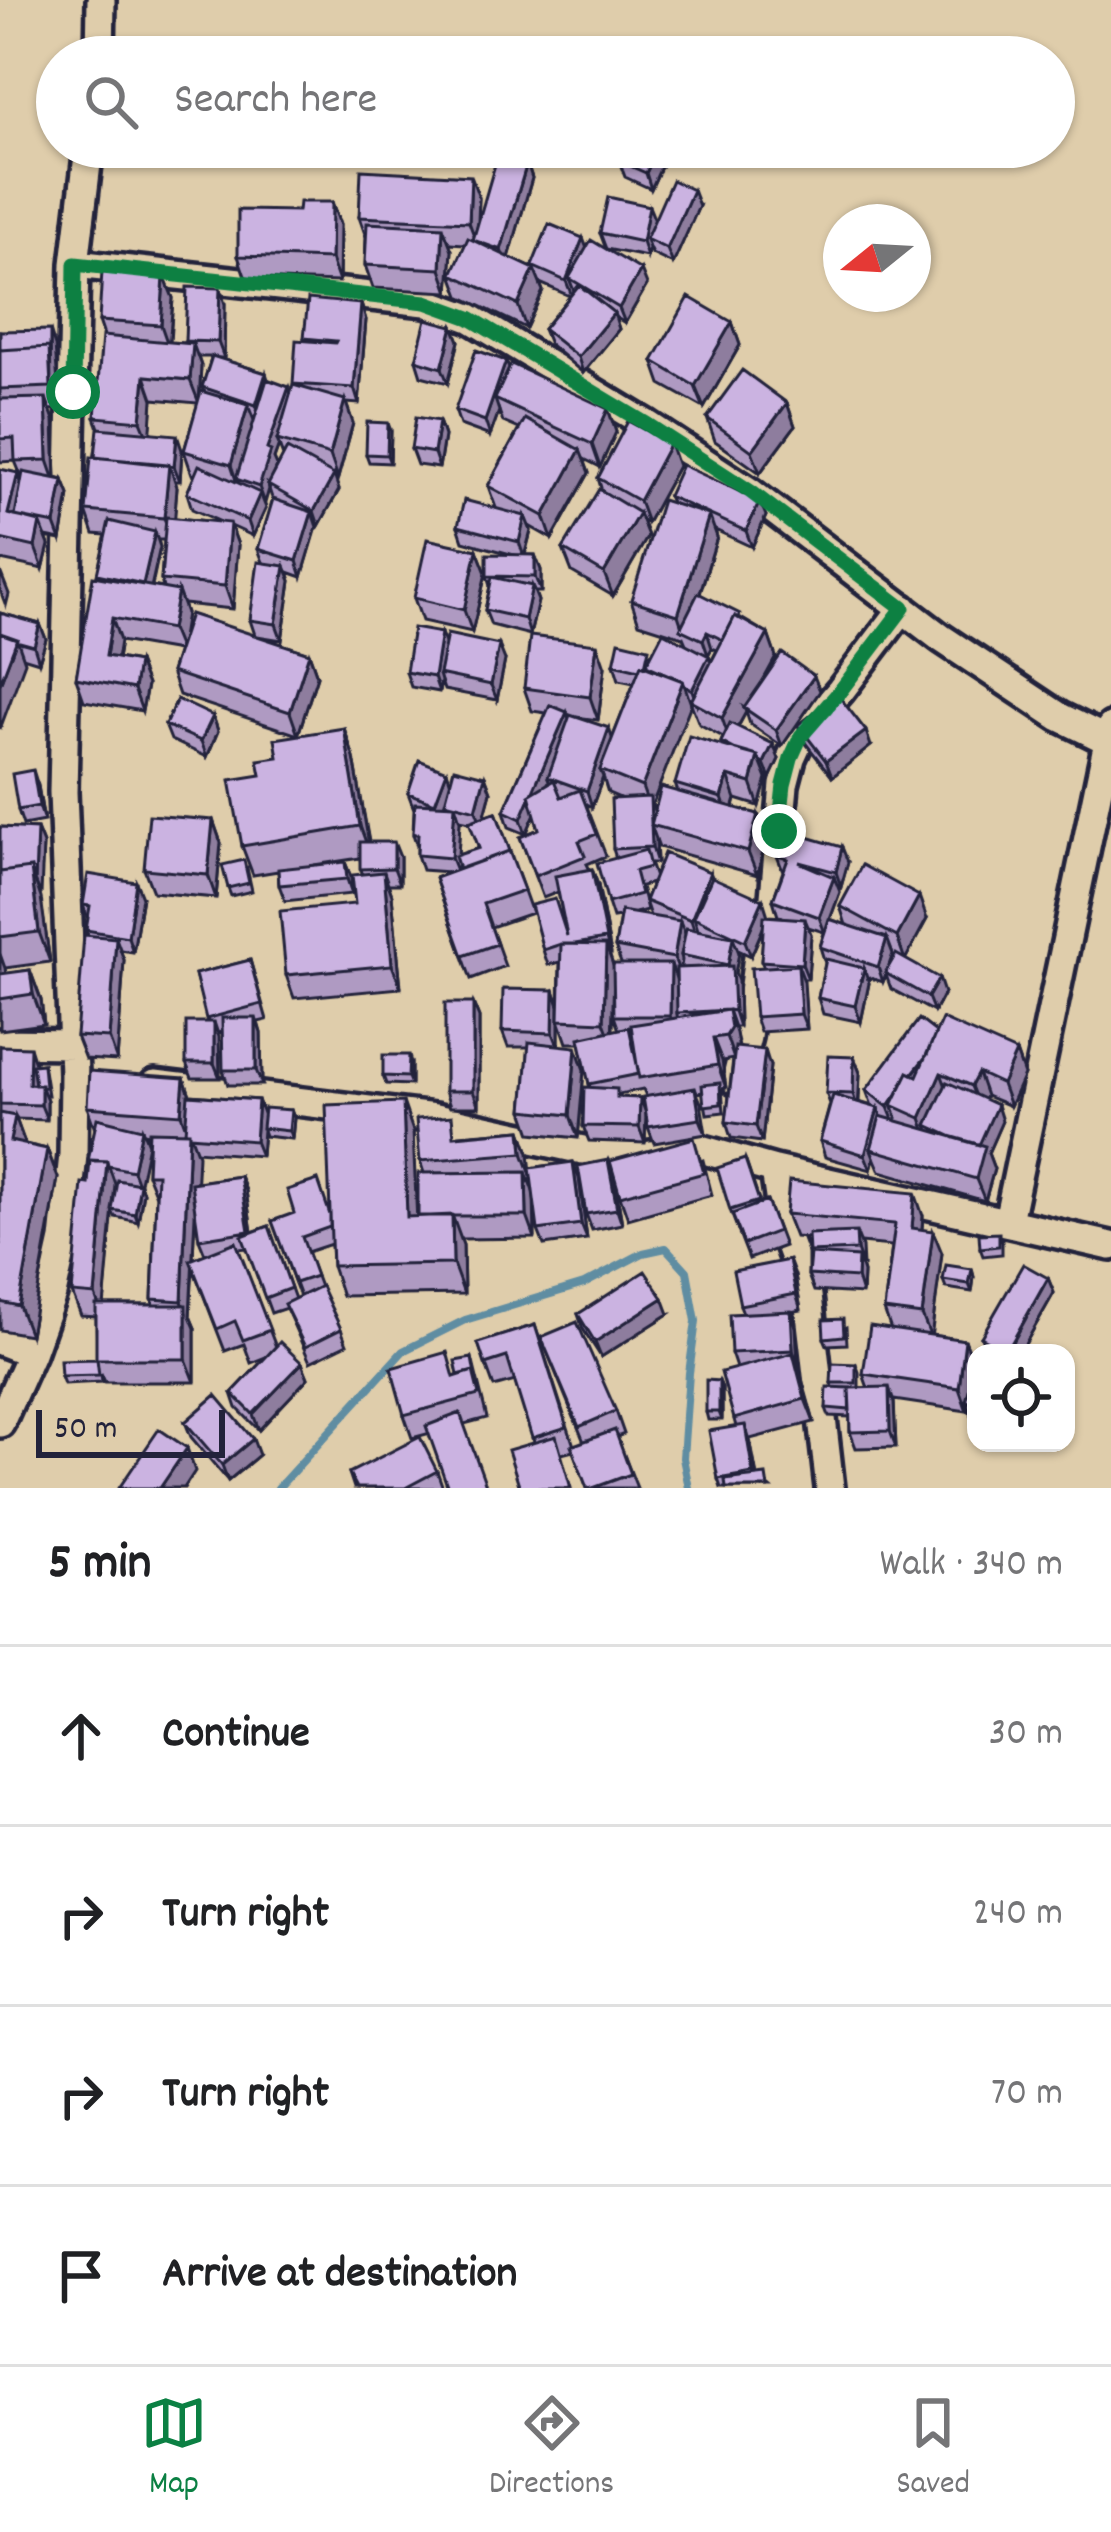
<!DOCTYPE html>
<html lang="en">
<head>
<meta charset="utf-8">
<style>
  :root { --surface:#fff; --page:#f6f6f6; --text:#202124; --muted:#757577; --line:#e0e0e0; --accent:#0b8043 }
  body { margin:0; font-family:Dekko,sans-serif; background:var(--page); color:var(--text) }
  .controls { position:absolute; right:36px; bottom:36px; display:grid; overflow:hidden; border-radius:24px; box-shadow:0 3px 9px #0004 }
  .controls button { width:108px; height:108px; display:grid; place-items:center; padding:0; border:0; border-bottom:3px solid var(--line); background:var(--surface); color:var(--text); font:60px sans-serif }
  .compass { position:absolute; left:823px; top:204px; width:108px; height:108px; border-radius:50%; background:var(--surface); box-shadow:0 3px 9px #0004; rotate:252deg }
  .scale { position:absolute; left:36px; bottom:30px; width:189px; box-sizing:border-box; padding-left:12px; border:6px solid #22223b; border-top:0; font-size:33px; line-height:42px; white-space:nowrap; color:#22223b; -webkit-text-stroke:9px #dfcdab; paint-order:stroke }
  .stop { position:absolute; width:36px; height:36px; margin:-27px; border:9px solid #0b8043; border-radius:50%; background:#fff }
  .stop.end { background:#0b8043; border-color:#fff; box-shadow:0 3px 12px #0008 }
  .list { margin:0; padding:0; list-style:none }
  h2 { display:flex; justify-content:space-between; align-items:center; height:156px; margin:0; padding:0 48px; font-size:51px }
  h2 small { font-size:39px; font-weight:400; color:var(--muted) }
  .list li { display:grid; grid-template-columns:78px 1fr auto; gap:36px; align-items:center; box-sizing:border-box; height:180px; padding:0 48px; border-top:3px solid var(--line) }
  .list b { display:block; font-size:45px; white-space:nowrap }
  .list em { font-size:39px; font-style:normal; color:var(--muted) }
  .icon { flex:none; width:66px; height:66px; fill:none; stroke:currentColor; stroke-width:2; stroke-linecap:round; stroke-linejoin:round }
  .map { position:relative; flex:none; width:1111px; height:1488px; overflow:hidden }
  .search { position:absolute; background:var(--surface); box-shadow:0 3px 9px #0004; left:36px; right:36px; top:36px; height:132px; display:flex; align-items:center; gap:30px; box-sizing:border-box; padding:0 42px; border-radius:66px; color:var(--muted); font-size:45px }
  .sheet { height:876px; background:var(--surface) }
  nav { display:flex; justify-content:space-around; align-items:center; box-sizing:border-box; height:168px; border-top:3px solid var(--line); background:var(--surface); font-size:33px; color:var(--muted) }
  nav a { display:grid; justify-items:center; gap:6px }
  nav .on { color:var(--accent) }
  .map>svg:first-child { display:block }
</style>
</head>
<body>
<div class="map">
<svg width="1111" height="1488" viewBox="0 0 1111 1488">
  <rect width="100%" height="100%" fill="#dfcdab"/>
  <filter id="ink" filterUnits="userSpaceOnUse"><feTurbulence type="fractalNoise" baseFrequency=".00833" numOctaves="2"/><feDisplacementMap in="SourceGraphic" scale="24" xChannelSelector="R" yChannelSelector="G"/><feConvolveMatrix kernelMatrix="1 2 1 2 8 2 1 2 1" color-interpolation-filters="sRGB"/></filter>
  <g filter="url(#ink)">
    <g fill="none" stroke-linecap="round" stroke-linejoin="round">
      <path stroke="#5f8da2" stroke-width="8" d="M 278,1488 L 403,1351 L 465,1320 L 584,1284 L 643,1253 L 666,1248 L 687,1271 L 696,1321 L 689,1373 L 683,1458 L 689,1488"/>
      <g stroke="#22223b" stroke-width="36">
        <path id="street" d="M 100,57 L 101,0
          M 75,264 L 426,302 L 470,318 L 648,425 L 750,492 L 941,638 L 1060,717 L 1111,742
          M 0,1043 L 73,1044
          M 736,1081 L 747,1037 L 758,956 L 772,920 L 784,785 L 791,758 L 801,736 L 841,690 L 903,608
          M 155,1084 L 435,1118 L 597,1153 L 637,1157 L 697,1148 L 775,1170 L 1111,1246
          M 775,1170 L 784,1231 L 808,1296 L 830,1488
          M 1008,1221 L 1111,727
          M 0,1341 L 31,1353
          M 0,1423 L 31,1353 L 52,1294 L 64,1240 L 73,1155 L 74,1074 L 63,792 L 75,264 L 89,147"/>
      </g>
      <use href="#street" stroke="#dfcdab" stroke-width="27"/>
    </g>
    <path fill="#af9ac2" stroke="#22223b" stroke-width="3" fill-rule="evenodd" d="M 670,147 L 651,189 L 625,177 L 619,161 Z
      M 527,163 L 532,178 L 509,257 L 532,268 L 586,248 L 647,285 L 625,323 L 615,317 L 619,329 L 583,373 L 549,344 L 543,329 L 570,296 L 540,283 L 543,291 L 526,328 L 460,296 L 452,274 L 466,244 L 449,243 L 452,250 L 449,292 L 373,288 L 365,265 L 366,237 L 359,217 L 479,198 L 478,224 Z
      M 332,202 L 340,225 L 339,282 L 246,279 L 238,256 L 298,211 Z
      M 699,206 L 673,264 L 652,254 L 649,248 L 647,257 L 606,249 L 600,233 L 654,220 Z
      M 164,276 L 173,298 L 170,342 L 186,343 L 185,341 L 225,304 L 224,358 L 218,358 L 266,373 L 267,379 L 291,392 L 305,341 L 304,338 L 361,304 L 366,320 L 359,404 L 346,403 L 353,423 L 338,478 L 334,477 L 339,490 L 319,526 L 317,525 L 302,577 L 288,572 L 291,581 L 282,640 L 257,636 L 309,653 L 317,676 L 298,735 L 179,695 L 171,672 L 178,651 L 120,641 L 117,658 L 138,662 L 147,685 L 142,711 L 84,701 L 76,678 L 106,535 L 94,534 L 86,511 L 99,428 L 95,417 L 104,336 L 99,321 ZM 198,357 L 212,357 L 202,387 L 204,392 L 199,400 L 201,366 ZM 153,399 L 198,403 L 184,451 L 192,474 L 195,475 L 187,493 L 192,509 L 221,522 L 174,518 L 177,487 L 175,481 L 180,481 L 182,450 L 150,433 ZM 279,445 L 283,456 L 275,471 L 277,466 L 274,459 ZM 269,489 L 273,501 L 258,549 L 263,562 L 250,620 L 255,635 L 182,638 L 186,613 L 183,604 L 233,609 L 238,545 L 231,526 L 253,536 L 266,508 L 264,502 ZM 158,540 L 164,540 L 161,580 L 163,588 L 152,586 L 160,547 Z
      M 732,322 L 740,345 L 704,408 L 661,384 L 653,361 Z
      M 453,326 L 459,341 L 448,383 L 421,376 L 416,360 Z
      M 0,331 L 55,346 L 60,409 L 50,410 L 54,420 L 56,478 L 63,480 L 69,495 L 61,540 L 46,537 L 49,545 L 43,569 L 1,560 L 0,564 L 0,469 L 21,482 L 22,478 L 15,461 L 0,462 Z
      M 506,361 L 509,368 L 608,409 L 616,432 L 600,467 L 584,459 L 589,473 L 552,539 L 529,526 L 531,531 L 525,555 L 535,555 L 541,570 L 541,592 L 535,592 L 538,601 L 530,635 L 491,625 L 485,610 L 490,586 L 487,576 L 514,555 L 463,541 L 458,526 L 496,508 L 488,486 L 519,429 L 503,422 L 499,411 L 490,436 L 460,425 L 455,410 Z
      M 787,403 L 795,426 L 760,473 L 715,441 L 707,418 Z
      M 439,421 L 444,436 L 439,468 L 417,465 L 411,449 Z
      M 391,431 L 390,463 L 369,462 L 366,454 Z
      M 678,466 L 647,523 L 642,521 L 648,536 L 613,596 L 572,572 L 563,549 L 602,491 L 598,478 Z
      M 668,496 L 760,501 L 766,516 L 752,547 L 715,530 L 717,537 L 700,594 L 768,634 L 776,657 L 761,684 L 820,691 L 782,746 L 750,724 L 746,712 L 738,727 L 773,744 L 779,759 L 770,778 L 766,777 L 759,806 L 736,799 L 734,808 L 758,814 L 767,837 L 757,875 L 659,847 L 656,839 L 657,863 L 650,863 L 655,878 L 710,872 L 712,877 L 768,916 L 783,917 L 778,916 L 773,900 L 783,871 L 777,856 L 848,862 L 841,887 L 838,886 L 840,892 L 830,919 L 846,925 L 840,906 L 927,919 L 905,959 L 944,993 L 934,1012 L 891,989 L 886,975 L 883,982 L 867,977 L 869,983 L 861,1022 L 823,1014 L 818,998 L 825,963 L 820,947 L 824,932 L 808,927 L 811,934 L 808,979 L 803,979 L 807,1029 L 760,1032 L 755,1017 L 764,967 L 761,961 L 764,927 L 751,956 L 738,950 L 735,973 L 738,981 L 739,1027 L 734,1027 L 739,1047 L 770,1066 L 762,1142 L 731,1138 L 726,1122 L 733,1059 L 722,1061 L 726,1088 L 722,1089 L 724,1112 L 707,1114 L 703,1092 L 697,1093 L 706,1134 L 654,1143 L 648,1127 L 646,1096 L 643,1089 L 619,1094 L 620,1097 L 640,1098 L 646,1113 L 645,1143 L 589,1141 L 583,1126 L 590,1088 L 580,1043 L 567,1043 L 559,1020 L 559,1045 L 584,1070 L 578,1138 L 531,1133 L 523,1110 L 529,1047 L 508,1047 L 502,1031 L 554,990 L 559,1006 L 560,962 L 548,965 L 543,950 L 566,931 L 558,892 L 543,898 L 520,837 L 539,829 L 534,815 L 526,834 L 509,827 L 504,811 L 546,713 L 532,711 L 524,688 L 605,667 L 598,720 L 576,717 L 612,739 L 634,683 L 619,680 L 614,664 L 686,644 L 683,637 L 639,623 L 631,600 L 671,502 ZM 712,648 L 717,650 L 711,662 L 708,655 ZM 690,701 L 699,724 L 723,737 L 721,742 L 722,745 L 675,784 L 678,792 L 655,811 L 652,805 ZM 603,777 L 608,793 L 622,799 L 613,849 L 616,858 L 608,903 L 613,918 L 620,917 L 615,947 L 621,963 L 613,967 L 609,954 L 611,954 L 598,885 L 592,869 L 590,870 L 587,864 L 606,856 L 586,804 L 592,807 ZM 652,883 L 645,901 L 650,916 L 635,913 L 647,910 L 641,886 ZM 614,986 L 614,1016 L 619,1030 L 613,1031 Z
      M 477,550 L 486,573 L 472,632 L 422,621 L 414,598 Z
      M 0,613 L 40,624 L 46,639 L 39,662 L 23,657 L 25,662 Z
      M 445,642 L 505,660 L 497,700 L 444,690 L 441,681 L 439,692 L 411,687 L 406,672 Z
      M 213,716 L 218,731 L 207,757 L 171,740 L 165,725 Z
      M 798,725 L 871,746 L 832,777 L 804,741 Z
      M 344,728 L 354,758 L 369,842 L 400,857 L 400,884 L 388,884 L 392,895 L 401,988 L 294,998 L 286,975 L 355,904 L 362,874 L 360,858 L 314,865 L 345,862 L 351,877 L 352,894 L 285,901 L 279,885 L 278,871 L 253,875 L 242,846 L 261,775 L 278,757 Z
      M 485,776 L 491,792 L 484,816 L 496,812 L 532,913 L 491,927 L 505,966 L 471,979 L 435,878 L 449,872 L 422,870 L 417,855 L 417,846 L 413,834 L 414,809 L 408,793 L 450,781 ZM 460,820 L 470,822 L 479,848 L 458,855 Z
      M 38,786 L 44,821 L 23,825 L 18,810 Z
      M 213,820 L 221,843 L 216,898 L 153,892 L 144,869 Z
      M 0,827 L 37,829 L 43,844 L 40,895 L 50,962 L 5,968 L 6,974 L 30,970 L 41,1000 L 44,1024 L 0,1030 Z
      M 247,868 L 252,891 L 231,896 L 228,888 Z
      M 142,897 L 133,952 L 120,950 L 124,960 L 117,1061 L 85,1059 L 76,1036 L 88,935 L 86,930 L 88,919 L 83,905 Z
      M 250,960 L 267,1020 L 258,1022 L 261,1033 L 262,1085 L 228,1085 L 223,1070 L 222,1032 L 218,1033 L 220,1078 L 192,1078 L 186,1063 L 208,1022 L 195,974 Z
      M 473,1003 L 479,1018 L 479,1107 L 450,1107 L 445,1091 Z
      M 937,1032 L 1016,1052 L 1024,1075 L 1010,1106 L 986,1096 L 984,1099 L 1002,1121 L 988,1153 L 994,1169 L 985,1201 L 880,1171 L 874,1157 L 871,1170 L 825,1157 L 820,1141 L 830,1104 L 826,1093 L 854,1057 L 860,1073 L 859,1102 L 872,1106 L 866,1090 Z
      M 0,1046 L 35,1063 L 35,1065 L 43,1064 L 48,1095 L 45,1095 L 47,1100 L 47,1120 L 16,1119 L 25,1144 L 47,1149 L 58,1178 L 30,1335 L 0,1330 Z
      M 411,1063 L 411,1085 L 386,1084 L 383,1076 Z
      M 184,1078 L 190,1095 L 258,1100 L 263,1115 L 291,1110 L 294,1118 L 292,1139 L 265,1136 L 263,1130 L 261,1156 L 196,1151 L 196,1182 L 240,1176 L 246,1191 L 252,1232 L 269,1226 L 295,1299 L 300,1297 L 272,1221 L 330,1213 L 413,1131 L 416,1217 L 418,1216 L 424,1173 L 420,1161 L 459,1135 L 521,1130 L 529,1153 L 530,1168 L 573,1162 L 579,1178 L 587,1239 L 544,1245 L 538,1230 L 534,1199 L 535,1238 L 460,1239 L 463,1245 L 464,1294 L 342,1296 L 332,1266 L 331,1244 L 307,1252 L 320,1287 L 341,1329 L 347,1344 L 310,1362 L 286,1308 L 271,1313 L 247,1248 L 238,1249 L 276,1347 L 302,1363 L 308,1378 L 259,1430 L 237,1408 L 232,1393 L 266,1357 L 251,1363 L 244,1344 L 225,1351 L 193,1268 L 190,1316 L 195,1328 L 195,1382 L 105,1382 L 101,1373 L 102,1382 L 64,1384 L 61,1376 L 97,1359 L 96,1317 L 81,1316 L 72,1293 L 88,1184 L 89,1166 L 88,1161 L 95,1129 L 87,1107 ZM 144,1133 L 148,1134 L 147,1174 L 156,1196 L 152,1299 L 154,1305 L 104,1305 L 112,1211 L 115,1217 L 138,1222 L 143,1192 L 139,1184 L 148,1144 ZM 195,1212 L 199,1239 L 205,1254 L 193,1259 Z
      M 745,1159 L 760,1203 L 767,1201 L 784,1246 L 749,1259 L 730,1210 Z
      M 608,1160 L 614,1176 L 622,1224 L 592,1230 L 586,1214 Z
      M 703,1160 L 712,1195 L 628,1219 L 620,1196 Z
      M 786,1214 L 923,1216 L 922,1229 L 942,1253 L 931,1335 L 965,1340 L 974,1363 L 973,1371 L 976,1359 L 976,1418 L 972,1417 L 968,1406 L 967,1411 L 894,1400 L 896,1447 L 856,1448 L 850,1432 L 850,1417 L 829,1416 L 826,1408 L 833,1387 L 831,1383 L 856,1364 L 859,1372 L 859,1388 L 868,1388 L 863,1374 L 891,1330 L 884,1310 L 892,1246 L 860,1243 L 863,1266 L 861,1266 L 863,1273 L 862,1294 L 814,1291 L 808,1275 L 808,1238 L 795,1237 Z
      M 1002,1240 L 1002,1254 L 983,1256 L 980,1248 Z
      M 972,1269 L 974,1277 L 972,1292 L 946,1288 L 943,1280 Z
      M 795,1276 L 801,1310 L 791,1312 L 796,1327 L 797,1365 L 814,1422 L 750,1439 L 757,1476 L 771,1488 L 721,1488 L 718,1479 L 736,1427 L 734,1419 L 736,1368 L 731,1353 L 743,1313 L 740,1305 Z
      M 1048,1278 L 1054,1293 L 1020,1353 L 978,1353 L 986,1349 L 981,1337 Z
      M 578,1314 L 669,1314 L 601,1357 L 583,1329 Z
      M 535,1325 L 574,1446 L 584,1442 L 541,1337 L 616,1411 L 624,1434 L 617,1437 L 637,1488 L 587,1488 L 573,1451 L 562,1454 L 534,1442 L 515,1381 L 494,1387 L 478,1343 Z
      M 846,1327 L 847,1344 L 827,1345 L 824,1338 Z
      M 472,1358 L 487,1418 L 412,1438 L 404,1415 L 458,1375 Z
      M 719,1381 L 722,1388 L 722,1420 L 708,1420 L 706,1412 Z
      M 185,1422 L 259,1455 L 228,1481 L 191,1437 Z
      M 437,1471 L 443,1488 L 354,1488 L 349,1473 Z"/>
    <path fill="#8e7d9e" stroke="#22223b" stroke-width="3" d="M 658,147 L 670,147 L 651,189 L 646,173 Z
      M 527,163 L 532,178 L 507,265 L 501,250 Z
      M 471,176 L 479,198 L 477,244 L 469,222 Z
      M 693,190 L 699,206 L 673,264 L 667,249 Z
      M 332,202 L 340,225 L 339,282 L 331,259 Z
      M 649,206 L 655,221 L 646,239 L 649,248 L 647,257 L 642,242 Z
      M 443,227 L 452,250 L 449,292 L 441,269 Z
      M 583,238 L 589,254 L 569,278 L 574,291 L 572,296 L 566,281 Z
      M 534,269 L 543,291 L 526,328 L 518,305 Z
      M 641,270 L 647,285 L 625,323 L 619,308 Z
      M 164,276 L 173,298 L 169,348 L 161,325 Z
      M 220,288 L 225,304 L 224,358 L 218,342 Z
      M 361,304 L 366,320 L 359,404 L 354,388 Z
      M 614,313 L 619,329 L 583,373 L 578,357 Z
      M 732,322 L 740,345 L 704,408 L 695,386 Z
      M 453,326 L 459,341 L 448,383 L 442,368 Z
      M 50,330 L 55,346 L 60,409 L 51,387 Z
      M 193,344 L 201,366 L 199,403 L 190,380 Z
      M 506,361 L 512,376 L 495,399 L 499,411 L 490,436 L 485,421 Z
      M 266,373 L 271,389 L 261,420 L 256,405 Z
      M 145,376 L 153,399 L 150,443 L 141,421 Z
      M 289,387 L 294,402 L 277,440 L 279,445 L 274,459 L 277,466 L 270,487 L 268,485 L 269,489 L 265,503 L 259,487 L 267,449 Z
      M 46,398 L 54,420 L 56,483 L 48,460 Z
      M 345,400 L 353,423 L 338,478 L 330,455 Z
      M 787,403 L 795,426 L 760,473 L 752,451 Z
      M 248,405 L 257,428 L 236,480 L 231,465 Z
      M 608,409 L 616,432 L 600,467 L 592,444 Z
      M 439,421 L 444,436 L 439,468 L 434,453 Z
      M 388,423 L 391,431 L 390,463 L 387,455 Z
      M 177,435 L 182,450 L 180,481 L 174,466 Z
      M 670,443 L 678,466 L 647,523 L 639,501 Z
      M 580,450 L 589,473 L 552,539 L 544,516 Z
      M 169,464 L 177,487 L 173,541 L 164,518 Z
      M 18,473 L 26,496 L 21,518 L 8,514 Z
      M 334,475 L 339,490 L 319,526 L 314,511 Z
      M 63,480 L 69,495 L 61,540 L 55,524 Z
      M 260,493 L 266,508 L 253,536 L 248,521 Z
      M 760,501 L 766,516 L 752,547 L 746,531 Z
      M 312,512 L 317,527 L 302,577 L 297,561 Z
      M 639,513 L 648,536 L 613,596 L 604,573 Z
      M 709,515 L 717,537 L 688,632 L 683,630 L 678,615 Z
      M 525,516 L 531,531 L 524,557 L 519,542 Z
      M 40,522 L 49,545 L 43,569 L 35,547 Z
      M 230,523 L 238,545 L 233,609 L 225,586 Z
      M 155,532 L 160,547 L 148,601 L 143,585 Z
      M 477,550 L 486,573 L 472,632 L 464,610 Z
      M 535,555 L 541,570 L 541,592 L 535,577 Z
      M 285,566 L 291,581 L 282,640 L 276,624 Z
      M 0,571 L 9,594 L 6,606 L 0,590 Z
      M 532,586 L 538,601 L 530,635 L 525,619 Z
      M 178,591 L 186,613 L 180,651 L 171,629 Z
      M 112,618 L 120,641 L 114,679 L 106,656 Z
      M 40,624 L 46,639 L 39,662 L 34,646 Z
      M 707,632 L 712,648 L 708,655 L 703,640 Z
      M 441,633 L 447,648 L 439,674 L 441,681 L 439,692 L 434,677 Z
      M 768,634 L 776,657 L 747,710 L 744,708 L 746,712 L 730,741 L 722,718 Z
      M 17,639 L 25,662 L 0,729 L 0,684 Z
      M 597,644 L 605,667 L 598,720 L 590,697 Z
      M 499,645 L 505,660 L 497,700 L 491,685 Z
      M 309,653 L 317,676 L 298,735 L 290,712 Z
      M 709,656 L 715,672 L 697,705 L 692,690 Z
      M 138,662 L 147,685 L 142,711 L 134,689 Z
      M 814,676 L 820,691 L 782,746 L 776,730 Z
      M 683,681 L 691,704 L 652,805 L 655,813 L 651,825 L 656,839 L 657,863 L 652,847 L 650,809 L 642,787 Z
      M 567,712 L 572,728 L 548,777 L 549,781 L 526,834 L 521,819 Z
      M 213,716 L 218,731 L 207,757 L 201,741 Z
      M 344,728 L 354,758 L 371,856 L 360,826 Z
      M 609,728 L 614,744 L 600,770 L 603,777 L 592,807 L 587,791 Z
      M 866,731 L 871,746 L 832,777 L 826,761 Z
      M 773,744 L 779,759 L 770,778 L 764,763 Z
      M 758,756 L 767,779 L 759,806 L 751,783 Z
      M 33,770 L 38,786 L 44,821 L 39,806 Z
      M 447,771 L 452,786 L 440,818 L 435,803 Z
      M 485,776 L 491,792 L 482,826 L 476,810 Z
      M 728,776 L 736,799 L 730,820 L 722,798 Z
      M 455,805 L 460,821 L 457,873 L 451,858 Z
      M 758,814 L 767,837 L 757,875 L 748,852 Z
      M 213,820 L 221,843 L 216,898 L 208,875 Z
      M 37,829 L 43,844 L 41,895 L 35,880 Z
      M 394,842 L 400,857 L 400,884 L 394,868 Z
      M 842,847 L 848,862 L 841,887 L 836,872 Z
      M 345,862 L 351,877 L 352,894 L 347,879 Z
      M 31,868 L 41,898 L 50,962 L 39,932 Z
      M 592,869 L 598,885 L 611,954 L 606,939 Z
      M 384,872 L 392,895 L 401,988 L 392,965 Z
      M 710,872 L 715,888 L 694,917 L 698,930 L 696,935 L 691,920 Z
      M 834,877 L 840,892 L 825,933 L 819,917 Z
      M 136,882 L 142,897 L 133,952 L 128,937 Z
      M 919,896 L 927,919 L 905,960 L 897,937 Z
      M 763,900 L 768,916 L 751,956 L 745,941 Z
      M 805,919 L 811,934 L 808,979 L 802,964 Z
      M 680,921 L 686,936 L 681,955 L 682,960 L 680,973 L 674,958 Z
      M 733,937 L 739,953 L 735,973 L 738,981 L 739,1027 L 734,1011 L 728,965 Z
      M 116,938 L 124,960 L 117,1061 L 109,1038 Z
      M 887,938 L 893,954 L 883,982 L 878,967 Z
      M 606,945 L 614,968 L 612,1044 L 604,1022 Z
      M 0,954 L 5,968 L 9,998 L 0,977 Z
      M 671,964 L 679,987 L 677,1013 L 679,1039 L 670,1016 Z
      M 798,965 L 804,981 L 807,1029 L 801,1014 Z
      M 864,968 L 869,983 L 861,1022 L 855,1006 Z
      M 30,970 L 41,1000 L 44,1024 L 33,994 Z
      M 939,978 L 944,993 L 934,1012 L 928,997 Z
      M 554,990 L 559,1006 L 559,1048 L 553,1033 Z
      M 473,1003 L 479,1018 L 479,1107 L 473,1091 Z
      M 728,1010 L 736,1033 L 739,1050 L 734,1059 L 726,1036 Z
      M 256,1018 L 261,1033 L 262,1085 L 256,1070 Z
      M 214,1022 L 219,1037 L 220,1078 L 214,1063 Z
      M 941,1036 L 946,1051 L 892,1105 L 897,1118 L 894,1122 L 888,1107 Z
      M 713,1038 L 722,1061 L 726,1088 L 718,1065 Z
      M 30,1047 L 35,1063 L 35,1100 L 29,1084 Z
      M 576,1047 L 584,1070 L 578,1138 L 570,1115 Z
      M 765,1050 L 770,1066 L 762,1142 L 756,1126 Z
      M 1016,1052 L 1024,1075 L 1010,1106 L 1002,1084 Z
      M 409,1055 L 411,1063 L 411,1085 L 408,1077 Z
      M 854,1057 L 860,1073 L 858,1110 L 853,1094 Z
      M 941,1073 L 949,1095 L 927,1125 L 931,1136 L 929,1141 L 921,1118 Z
      M 978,1073 L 986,1096 L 980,1109 L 971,1086 Z
      M 184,1078 L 192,1101 L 190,1134 L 198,1155 L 190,1316 L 195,1328 L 195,1382 L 186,1359 L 186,1313 L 182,1301 L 189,1136 L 181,1114 Z
      M 41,1085 L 47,1100 L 47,1120 L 41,1105 Z
      M 695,1088 L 701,1103 L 706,1134 L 700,1119 Z
      M 640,1098 L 646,1113 L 645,1143 L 639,1127 Z
      M 258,1100 L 264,1116 L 261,1156 L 255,1141 Z
      M 403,1102 L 413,1131 L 418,1246 L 407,1217 Z
      M 997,1105 L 1002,1121 L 988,1153 L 994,1169 L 985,1201 L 976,1179 L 977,1148 Z
      M 878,1108 L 884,1124 L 871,1149 L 874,1157 L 871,1170 L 865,1155 Z
      M 291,1110 L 294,1118 L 292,1139 L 289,1131 Z
      M 15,1116 L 26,1146 L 10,1141 Z
      M 142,1129 L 148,1144 L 139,1187 L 133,1171 Z
      M 521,1130 L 529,1153 L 531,1175 L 523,1153 Z
      M 47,1149 L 58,1178 L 30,1335 L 19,1306 Z
      M 608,1160 L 614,1176 L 622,1224 L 617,1209 Z
      M 107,1161 L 115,1184 L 103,1318 L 95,1295 Z
      M 573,1162 L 579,1178 L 587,1239 L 581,1224 Z
      M 526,1172 L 534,1194 L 535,1238 L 527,1216 Z
      M 240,1176 L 246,1191 L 254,1247 L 249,1231 Z
      M 140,1184 L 143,1192 L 138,1222 L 135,1214 Z
      M 915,1193 L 923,1216 L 920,1250 L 912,1228 Z
      M 452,1215 L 463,1245 L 464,1294 L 453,1264 Z
      M 933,1231 L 942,1253 L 931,1338 L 922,1315 Z
      M 856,1232 L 862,1247 L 863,1266 L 857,1250 Z
      M 858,1257 L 863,1273 L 862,1294 L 857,1278 Z
      M 789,1260 L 795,1276 L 801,1310 L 796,1294 Z
      M 972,1269 L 974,1277 L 972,1292 L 969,1284 Z
      M 1048,1278 L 1054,1293 L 1020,1353 L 1007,1353 Z
      M 663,1298 L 669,1314 L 601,1357 L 595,1342 Z
      M 791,1311 L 796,1327 L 798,1365 L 793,1350 Z
      M 965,1340 L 974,1363 L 968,1402 L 966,1401 L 967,1411 L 959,1388 Z
      M 793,1353 L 801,1375 L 814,1422 L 805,1399 Z
      M 302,1363 L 308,1378 L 259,1430 L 253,1414 Z
      M 719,1381 L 722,1388 L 722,1420 L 719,1412 Z
      M 889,1387 L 894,1403 L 896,1447 L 890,1431 Z
      M 745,1425 L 750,1441 L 759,1488 L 753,1473 Z
      M 253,1439 L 259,1455 L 228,1481 L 222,1465 Z
      M 187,1448 L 195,1471 L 184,1488 L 160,1488 Z"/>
    <path fill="#cbb3e1" stroke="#22223b" stroke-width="3" d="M 626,147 L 658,147 L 646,173 L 619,161 Z
      M 498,154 L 527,163 L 501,250 L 473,240 Z
      M 361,170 L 471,176 L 469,222 L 359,217 Z
      M 672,180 L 693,190 L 667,249 L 646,239 Z
      M 608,197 L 649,206 L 642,242 L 600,233 Z
      M 299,202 L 332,202 L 331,259 L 238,256 L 238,210 L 298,211 Z
      M 367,223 L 443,227 L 441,269 L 365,265 Z
      M 549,224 L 583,238 L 566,281 L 532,266 Z
      M 468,238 L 534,269 L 518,305 L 452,274 Z
      M 591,240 L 641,270 L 619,308 L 569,278 Z
      M 102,271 L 164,276 L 161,325 L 99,321 Z
      M 579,285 L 614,313 L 578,357 L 543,329 Z
      M 187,287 L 220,288 L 218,342 L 185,341 Z
      M 689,297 L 732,322 L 695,386 L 653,361 Z
      M 308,299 L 361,304 L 354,388 L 293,384 L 296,340 L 335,343 L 336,341 L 304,338 Z
      M 426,319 L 453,326 L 442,368 L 416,360 Z
      M 50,330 L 50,354 L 49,347 L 0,350 L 0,331 Z
      M 102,336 L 193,344 L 190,380 L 145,376 L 141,421 L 95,417 Z
      M 49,347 L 51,387 L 0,389 L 0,350 Z
      M 476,350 L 506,361 L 485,421 L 455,410 Z
      M 212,356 L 266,373 L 256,405 L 202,387 Z
      M 511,364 L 608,409 L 592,444 L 495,399 Z
      M 742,370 L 787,403 L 752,451 L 707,418 Z
      M 267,379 L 289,387 L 267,449 L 271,451 L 259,487 L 236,479 Z
      M 293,385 L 345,400 L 330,455 L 277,440 Z
      M 201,391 L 248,405 L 231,465 L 184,451 Z
      M 46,398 L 48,460 L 15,461 L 14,438 L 0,439 L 0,399 Z
      M 416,417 L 439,421 L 434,453 L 411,449 Z
      M 525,419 L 580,450 L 544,516 L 488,486 Z
      M 628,421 L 670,443 L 639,501 L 598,478 Z
      M 367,422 L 388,423 L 387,455 L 366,454 Z
      M 98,428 L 177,435 L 174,466 L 95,457 Z
      M 287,449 L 334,475 L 314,511 L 268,485 Z
      M 91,457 L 169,464 L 164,518 L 86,511 Z
      M 199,465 L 260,493 L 248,521 L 187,493 Z
      M 682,465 L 760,501 L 746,531 L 668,496 Z
      M 0,469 L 18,473 L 8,514 L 40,522 L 35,547 L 0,539 Z
      M 23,472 L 63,480 L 55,524 L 15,516 Z
      M 599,489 L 639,513 L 604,573 L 563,549 Z
      M 273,499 L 312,512 L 297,561 L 258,549 Z
      M 464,500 L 525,516 L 519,542 L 458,526 Z
      M 662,500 L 709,515 L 678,615 L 631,600 Z
      M 166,517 L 230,523 L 225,586 L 161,580 Z
      M 109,521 L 155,532 L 143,584 L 97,574 Z
      M 427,539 L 477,550 L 464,610 L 414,598 Z
      M 487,554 L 535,555 L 535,577 L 487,576 Z
      M 258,562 L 285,566 L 276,624 L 250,620 Z
      M 93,576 L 178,591 L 171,629 L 112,618 L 106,656 L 138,662 L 134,689 L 76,678 Z
      M 492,577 L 532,586 L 525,619 L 485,610 Z
      M 698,593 L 740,614 L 738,618 L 735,616 L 723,640 L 707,632 L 703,640 L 680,629 Z
      M 0,613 L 40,624 L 34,646 L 16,641 L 17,639 L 0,633 Z
      M 190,614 L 309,653 L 290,712 L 171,672 Z
      M 735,616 L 768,634 L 722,718 L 691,701 Z
      M 413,628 L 441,633 L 434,677 L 406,672 Z
      M 663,632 L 709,656 L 692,690 L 685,686 L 683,681 L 646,665 Z
      M 0,633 L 17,639 L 0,684 Z
      M 447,634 L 499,645 L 491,685 L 439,674 Z
      M 530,636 L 597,644 L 590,697 L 524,688 Z
      M 619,641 L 649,648 L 645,666 L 641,665 L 639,670 L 614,664 Z
      M 782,653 L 814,676 L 776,730 L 744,708 Z
      M 641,665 L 683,681 L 642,787 L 600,770 Z
      M 838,695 L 866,731 L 826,761 L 798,725 Z
      M 177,699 L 213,716 L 201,741 L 165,725 Z
      M 550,705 L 567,712 L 532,793 L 529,795 L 530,798 L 521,819 L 504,811 Z
      M 570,715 L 609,728 L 587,791 L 548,777 Z
      M 730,723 L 773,744 L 764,763 L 760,761 L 758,756 L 736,750 L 721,742 Z
      M 344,728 L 360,826 L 242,846 L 230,780 L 261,775 L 258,760 L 278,757 L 275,739 Z
      M 689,736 L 758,756 L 751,783 L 728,776 L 722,798 L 675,784 Z
      M 419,760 L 447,771 L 435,803 L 408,793 Z
      M 454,768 L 485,776 L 476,810 L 445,802 Z
      M 33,770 L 39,806 L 18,810 L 12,774 Z
      M 554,780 L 561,797 L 580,790 L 597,834 L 579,841 L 585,856 L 535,876 L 520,837 L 539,829 L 529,795 Z
      M 661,787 L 758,814 L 748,852 L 651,825 Z
      M 650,797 L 652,847 L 613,849 L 611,799 Z
      M 415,803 L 455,805 L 451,858 L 417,855 L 418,834 L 413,834 Z
      M 496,812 L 511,854 L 509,851 L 459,869 L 455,856 L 479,848 L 469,822 Z
      M 149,815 L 213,820 L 208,875 L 144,869 Z
      M 0,827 L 37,829 L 35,880 L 31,868 L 0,872 Z
      M 783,830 L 842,847 L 836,872 L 799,862 L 834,877 L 819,917 L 773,900 L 788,859 L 777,856 Z
      M 360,842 L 394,842 L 394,868 L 360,869 Z
      M 646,850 L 650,867 L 635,871 L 641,894 L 608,903 L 597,863 Z
      M 509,851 L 524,890 L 483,904 L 497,944 L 463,956 L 435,878 Z
      M 664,853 L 710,872 L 691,920 L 645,901 Z
      M 244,860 L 249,883 L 228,888 L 222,865 Z
      M 345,862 L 347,879 L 279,885 L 278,869 Z
      M 862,865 L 919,896 L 897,937 L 840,906 Z
      M 31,868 L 39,932 L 0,937 L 0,872 Z
      M 592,869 L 606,939 L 575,944 L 561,944 L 543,950 L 531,905 L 555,899 L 567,936 L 555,876 Z
      M 384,872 L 392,965 L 286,975 L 280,911 L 355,904 L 352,875 Z
      M 88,874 L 136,882 L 128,937 L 86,930 L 90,906 L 83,905 Z
      M 712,877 L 763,900 L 745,941 L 694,917 Z
      M 621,911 L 680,921 L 674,958 L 615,947 Z
      M 764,916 L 805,919 L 802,964 L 761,961 Z
      M 829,919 L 887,938 L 878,967 L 820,947 Z
      M 686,928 L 733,937 L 728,965 L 681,955 Z
      M 84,935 L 116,938 L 109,1038 L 76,1036 Z
      M 561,944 L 606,945 L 604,1022 L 559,1020 Z
      M 896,954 L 939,978 L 928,997 L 885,973 Z
      M 826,959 L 864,968 L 855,1006 L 818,998 Z
      M 250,960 L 262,1004 L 206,1019 L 195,974 Z
      M 613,964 L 671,964 L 670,1016 L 614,1016 Z
      M 798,965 L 801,1014 L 755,1017 L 751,968 Z
      M 732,966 L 734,1011 L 728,1010 L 677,1013 L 676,968 Z
      M 30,970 L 33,994 L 0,999 L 0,974 Z
      M 503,989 L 554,990 L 553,1033 L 502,1031 Z
      M 445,1003 L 473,1003 L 473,1091 L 445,1091 Z
      M 728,1010 L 731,1028 L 726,1036 L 713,1038 L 718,1065 L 639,1078 L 631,1025 Z
      M 222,1018 L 256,1018 L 256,1070 L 223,1070 Z
      M 919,1019 L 936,1032 L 927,1055 L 912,1074 L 908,1072 L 897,1094 L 888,1107 L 866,1090 Z
      M 942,1019 L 1016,1052 L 1002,1084 L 978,1073 L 971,1086 L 941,1073 L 921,1118 L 892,1105 L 908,1072 L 917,1076 Z
      M 186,1022 L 214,1022 L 214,1063 L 186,1063 Z
      M 629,1027 L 639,1074 L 589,1084 L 579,1038 Z
      M 529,1042 L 576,1047 L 570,1115 L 523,1110 Z
      M 0,1046 L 30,1047 L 29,1084 L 41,1085 L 41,1105 L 0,1104 Z
      M 735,1047 L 765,1050 L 756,1126 L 726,1122 Z
      M 383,1055 L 409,1055 L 408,1077 L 383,1076 Z
      M 828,1056 L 854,1057 L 853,1094 L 826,1093 Z
      M 43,1064 L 45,1087 L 41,1088 L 41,1085 L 35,1085 L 32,1065 Z
      M 89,1071 L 184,1078 L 181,1114 L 87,1107 Z
      M 947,1082 L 997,1105 L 979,1145 L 955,1138 L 927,1125 Z
      M 720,1083 L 721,1104 L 704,1106 L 702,1085 Z
      M 584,1087 L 617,1089 L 617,1097 L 640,1098 L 639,1127 L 583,1126 Z
      M 695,1088 L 700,1119 L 648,1127 L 643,1097 Z
      M 188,1095 L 258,1100 L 255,1141 L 189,1136 L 189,1132 L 185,1132 Z
      M 833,1095 L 878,1108 L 865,1155 L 820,1141 Z
      M 403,1102 L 407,1217 L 452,1215 L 453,1264 L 332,1266 L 326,1105 Z
      M 264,1108 L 291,1110 L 289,1131 L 262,1128 Z
      M 0,1113 L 15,1116 L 10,1141 L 47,1149 L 19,1306 L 0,1302 Z
      M 452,1116 L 454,1136 L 521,1130 L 523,1153 L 420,1161 L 416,1119 Z
      M 880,1116 L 985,1146 L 976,1179 L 871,1149 Z
      M 97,1118 L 142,1129 L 133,1171 L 108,1166 L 107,1161 L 88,1161 Z
      M 149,1131 L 189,1132 L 182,1301 L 152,1299 L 157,1174 L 147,1174 Z
      M 694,1138 L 704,1173 L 620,1196 L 610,1161 Z
      M 745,1159 L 759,1201 L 730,1210 L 717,1168 Z
      M 90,1160 L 107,1161 L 95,1295 L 72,1293 L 82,1183 L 88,1184 Z
      M 608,1160 L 617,1209 L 586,1214 L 578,1166 Z
      M 573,1162 L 581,1224 L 538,1230 L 530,1168 Z
      M 526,1172 L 527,1216 L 418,1216 L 418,1173 Z
      M 240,1176 L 249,1231 L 199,1239 L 191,1183 Z
      M 117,1180 L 140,1184 L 135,1214 L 112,1210 Z
      M 318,1180 L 330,1215 L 330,1227 L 302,1237 L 316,1276 L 295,1283 L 272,1221 L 294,1213 L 287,1190 Z
      M 789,1181 L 915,1193 L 912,1228 L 933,1231 L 922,1315 L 884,1310 L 895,1224 L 786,1214 Z
      M 767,1201 L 778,1231 L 744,1244 L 732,1214 Z
      M 269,1226 L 291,1288 L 265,1298 L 242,1236 Z
      M 856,1232 L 857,1250 L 809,1252 L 808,1234 Z
      M 999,1233 L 999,1246 L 980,1248 L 979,1234 Z
      M 236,1242 L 270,1330 L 243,1340 L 235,1321 L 217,1329 L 190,1260 Z
      M 810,1254 L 858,1257 L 857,1278 L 808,1275 Z
      M 789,1260 L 796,1294 L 740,1305 L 733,1271 Z
      M 1023,1264 L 1048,1278 L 1007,1351 L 981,1337 Z
      M 946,1265 L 972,1269 L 969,1284 L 943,1280 Z
      M 645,1271 L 663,1298 L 595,1342 L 578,1314 Z
      M 321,1286 L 341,1329 L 305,1347 L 284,1304 Z
      M 96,1305 L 186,1305 L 186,1359 L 96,1359 Z
      M 791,1311 L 793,1350 L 731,1353 L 729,1314 Z
      M 843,1319 L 844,1336 L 824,1338 L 823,1320 Z
      M 577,1322 L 616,1411 L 579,1427 L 541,1337 Z
      M 535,1325 L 567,1427 L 532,1438 L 507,1357 L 485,1364 L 478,1343 Z
      M 870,1326 L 965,1340 L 959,1388 L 863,1374 Z
      M 280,1342 L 302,1363 L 253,1414 L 232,1393 Z
      M 980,1347 L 998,1353 L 978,1353 Z
      M 447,1352 L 454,1377 L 473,1371 L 479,1395 L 404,1415 L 391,1368 Z
      M 793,1353 L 805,1399 L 734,1419 L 721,1372 Z
      M 472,1358 L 476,1381 L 473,1371 L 458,1375 L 455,1361 Z
      M 97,1359 L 99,1375 L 61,1376 L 60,1360 Z
      M 832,1363 L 856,1364 L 856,1383 L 831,1383 Z
      M 973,1376 L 976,1377 L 976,1404 L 966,1401 Z
      M 706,1380 L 719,1381 L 719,1412 L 706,1412 Z
      M 827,1387 L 851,1388 L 849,1388 L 850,1410 L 826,1408 Z
      M 889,1387 L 890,1431 L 850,1432 L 849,1388 Z
      M 216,1395 L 253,1439 L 222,1465 L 185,1422 Z
      M 460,1413 L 487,1488 L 448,1488 L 426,1426 Z
      M 745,1425 L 753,1473 L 718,1479 L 709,1431 Z
      M 159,1429 L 187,1448 L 160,1488 L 119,1488 Z
      M 615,1430 L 631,1474 L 593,1488 L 587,1488 L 571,1446 Z
      M 556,1436 L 571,1488 L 520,1488 L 508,1450 Z
      M 420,1437 L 437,1471 L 405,1488 L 357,1488 L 349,1473 Z
      M 766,1475 L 768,1488 L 726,1488 L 725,1480 Z"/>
  </g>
  <g fill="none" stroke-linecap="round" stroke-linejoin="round" filter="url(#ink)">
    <path stroke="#0b8043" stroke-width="15" d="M 73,392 L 75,264 L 426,302 L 470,318 L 648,425 L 751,492 L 903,608 L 841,690 L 801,736 L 791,758 L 784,785 L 779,831"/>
  </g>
</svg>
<div class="controls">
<button><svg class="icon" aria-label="locate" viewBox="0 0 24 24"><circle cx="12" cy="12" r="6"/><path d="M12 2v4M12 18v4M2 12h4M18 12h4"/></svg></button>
</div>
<svg class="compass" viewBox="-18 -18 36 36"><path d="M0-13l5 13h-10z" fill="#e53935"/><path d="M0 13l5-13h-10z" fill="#757577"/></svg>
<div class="scale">50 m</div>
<div class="stop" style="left:73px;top:392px"></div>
<div class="stop end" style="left:779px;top:831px"></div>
<div class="search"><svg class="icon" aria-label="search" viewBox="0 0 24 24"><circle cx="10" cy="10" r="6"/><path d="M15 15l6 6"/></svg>Search here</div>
</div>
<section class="sheet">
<h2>5 min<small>Walk · 340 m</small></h2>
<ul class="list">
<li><svg class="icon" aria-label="ahead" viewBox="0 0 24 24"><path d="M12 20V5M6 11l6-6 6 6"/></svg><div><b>Continue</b></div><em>30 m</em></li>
<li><svg class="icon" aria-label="right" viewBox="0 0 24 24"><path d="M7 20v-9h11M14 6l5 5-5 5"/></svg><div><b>Turn right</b></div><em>240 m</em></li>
<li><svg class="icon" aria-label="right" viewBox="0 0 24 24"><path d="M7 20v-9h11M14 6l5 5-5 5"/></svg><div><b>Turn right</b></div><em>70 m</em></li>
<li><svg class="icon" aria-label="arrive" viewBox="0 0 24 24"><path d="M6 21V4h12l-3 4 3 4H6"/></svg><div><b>Arrive at destination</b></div></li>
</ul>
</section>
<nav>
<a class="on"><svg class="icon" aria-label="map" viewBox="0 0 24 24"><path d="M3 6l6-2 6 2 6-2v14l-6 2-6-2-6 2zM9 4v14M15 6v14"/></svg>Map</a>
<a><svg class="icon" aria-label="directions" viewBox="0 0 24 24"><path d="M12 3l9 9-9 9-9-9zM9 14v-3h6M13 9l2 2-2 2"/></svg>Directions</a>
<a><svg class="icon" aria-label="saved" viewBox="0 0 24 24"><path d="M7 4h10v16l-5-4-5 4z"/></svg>Saved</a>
</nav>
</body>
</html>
